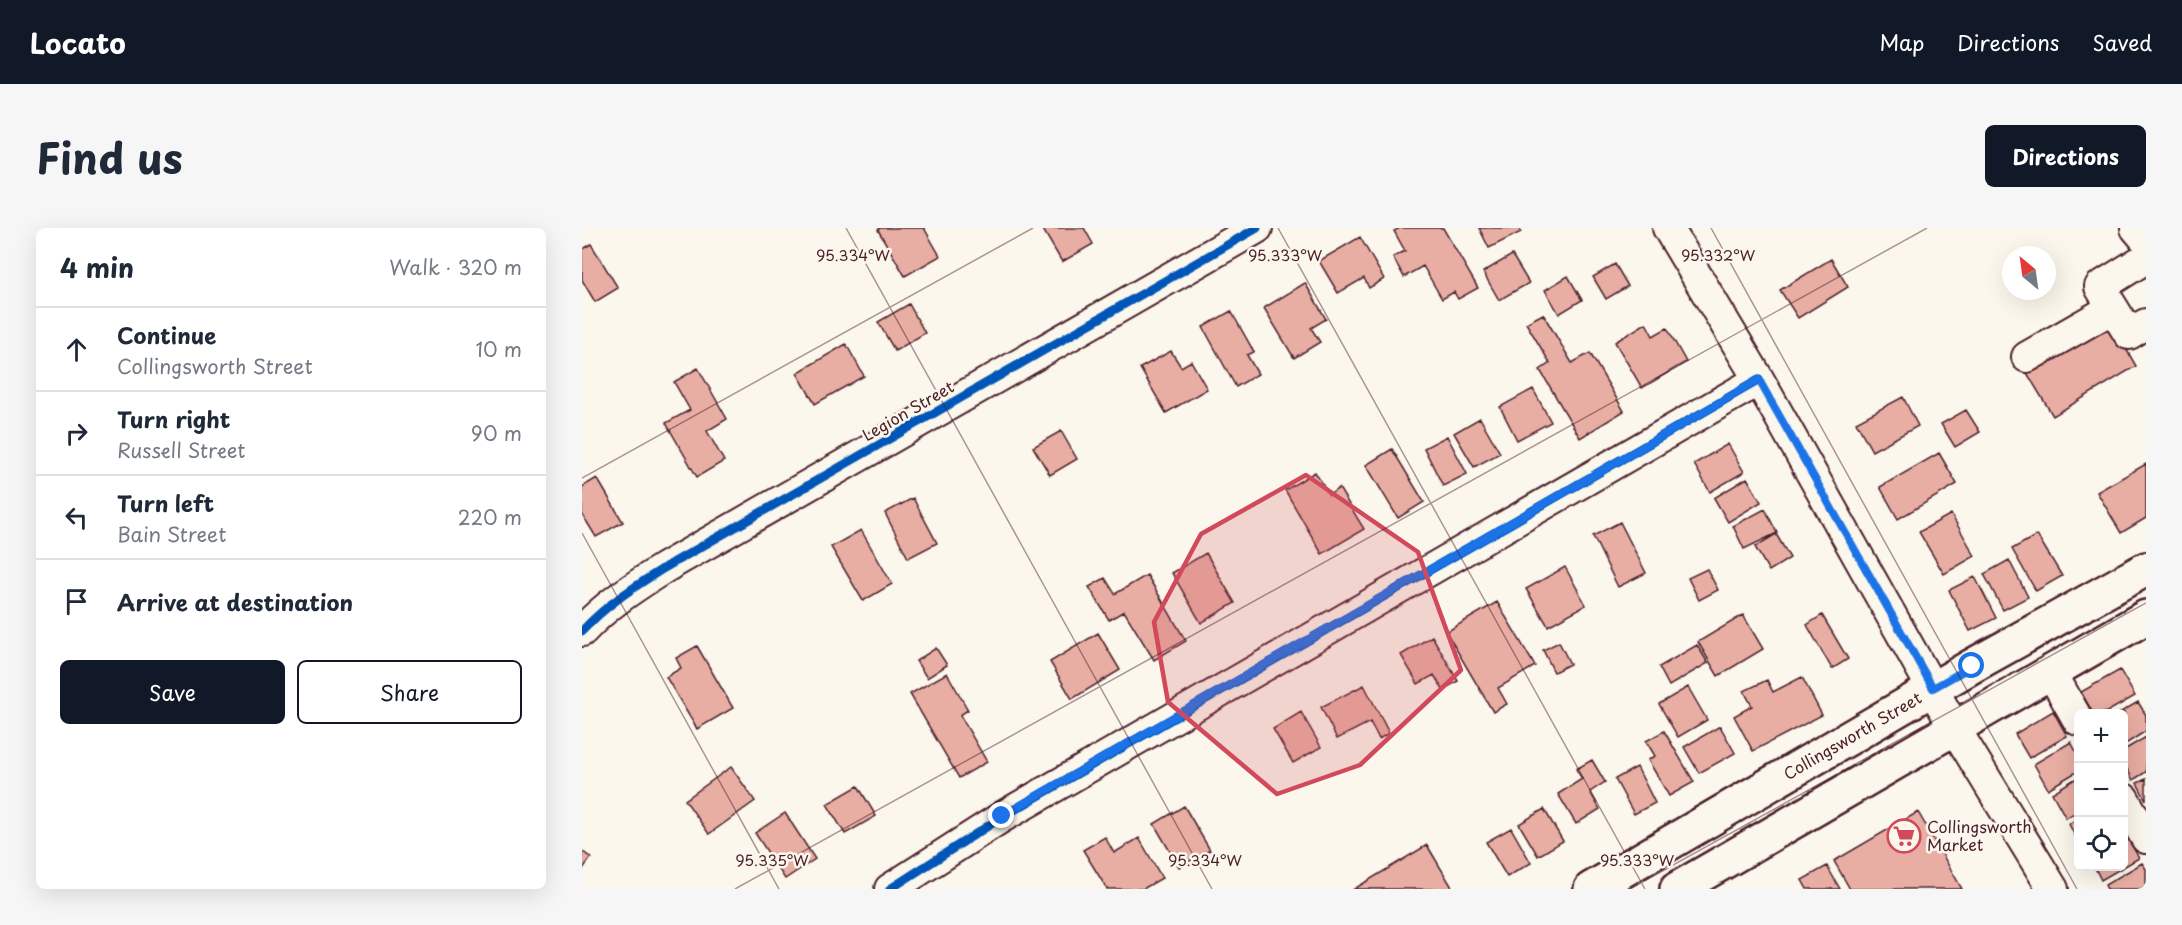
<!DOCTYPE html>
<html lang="en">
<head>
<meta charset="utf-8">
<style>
  :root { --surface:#fff; --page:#f6f6f7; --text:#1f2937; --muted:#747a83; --line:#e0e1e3; --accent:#111827 }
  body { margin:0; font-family:"Playpen Sans",sans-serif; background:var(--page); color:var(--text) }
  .controls { position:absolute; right:18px; bottom:18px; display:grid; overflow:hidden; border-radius:9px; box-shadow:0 6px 24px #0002 }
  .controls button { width:54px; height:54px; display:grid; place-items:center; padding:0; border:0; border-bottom:2px solid var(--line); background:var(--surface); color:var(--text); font:30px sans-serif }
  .compass { position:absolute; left:1420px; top:18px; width:54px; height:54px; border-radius:50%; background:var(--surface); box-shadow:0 6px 24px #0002; rotate:331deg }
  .stop { position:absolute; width:18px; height:18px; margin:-14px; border:4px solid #1a73e8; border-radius:50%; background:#fff }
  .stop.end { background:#1a73e8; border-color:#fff; box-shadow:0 2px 6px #0008 }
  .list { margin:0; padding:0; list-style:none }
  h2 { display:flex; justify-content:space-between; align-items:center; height:78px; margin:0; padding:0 24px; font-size:26px }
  h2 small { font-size:20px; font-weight:400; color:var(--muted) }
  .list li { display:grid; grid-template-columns:39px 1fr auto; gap:18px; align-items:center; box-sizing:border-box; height:84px; padding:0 24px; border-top:2px solid var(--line) }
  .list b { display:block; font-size:22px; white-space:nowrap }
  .list p { margin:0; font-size:20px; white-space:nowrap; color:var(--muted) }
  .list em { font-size:20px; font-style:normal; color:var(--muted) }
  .actions { display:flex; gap:12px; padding:18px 24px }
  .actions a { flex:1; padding:14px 0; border:2px solid var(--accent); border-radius:9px; text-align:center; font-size:21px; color:var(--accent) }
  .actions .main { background:var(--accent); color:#fff }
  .icon { flex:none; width:33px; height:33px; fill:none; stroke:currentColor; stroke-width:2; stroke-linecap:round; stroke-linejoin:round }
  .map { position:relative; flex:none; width:1564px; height:661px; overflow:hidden; border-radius:9px }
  header { display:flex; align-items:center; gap:36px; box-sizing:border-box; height:84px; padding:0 30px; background:var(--accent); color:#fff }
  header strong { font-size:28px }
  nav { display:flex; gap:33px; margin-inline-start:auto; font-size:21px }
  .intro { display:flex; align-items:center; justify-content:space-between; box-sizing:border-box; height:144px; padding:0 36px }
  h1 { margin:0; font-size:42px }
  .button { padding:15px 27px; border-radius:9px; background:var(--accent); color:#fff; font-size:21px; font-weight:700 }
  main { display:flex; gap:36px; padding:0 36px }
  aside { flex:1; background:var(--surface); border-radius:9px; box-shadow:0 6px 24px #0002 }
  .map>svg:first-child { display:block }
</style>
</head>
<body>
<header>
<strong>Locato</strong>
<nav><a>Map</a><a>Directions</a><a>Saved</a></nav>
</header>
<div class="intro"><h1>Find us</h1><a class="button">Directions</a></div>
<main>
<aside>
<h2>4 min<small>Walk · 320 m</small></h2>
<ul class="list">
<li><svg class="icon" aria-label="ahead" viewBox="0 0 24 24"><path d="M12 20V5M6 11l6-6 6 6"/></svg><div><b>Continue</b><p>Collingsworth Street</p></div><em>10 m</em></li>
<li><svg class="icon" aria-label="right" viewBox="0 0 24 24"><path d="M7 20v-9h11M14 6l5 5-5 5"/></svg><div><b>Turn right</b><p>Russell Street</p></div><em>90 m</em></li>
<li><svg class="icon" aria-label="left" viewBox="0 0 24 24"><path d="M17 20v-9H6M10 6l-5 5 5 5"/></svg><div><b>Turn left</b><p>Bain Street</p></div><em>220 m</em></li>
<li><svg class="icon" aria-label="arrive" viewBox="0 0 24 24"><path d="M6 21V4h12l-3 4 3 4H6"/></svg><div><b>Arrive at destination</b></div></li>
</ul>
<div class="actions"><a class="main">Save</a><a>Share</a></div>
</aside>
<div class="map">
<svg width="1564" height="661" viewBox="0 0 1564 661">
  <rect width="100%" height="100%" fill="#fbf7ec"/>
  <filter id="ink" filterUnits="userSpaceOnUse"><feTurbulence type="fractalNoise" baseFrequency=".0167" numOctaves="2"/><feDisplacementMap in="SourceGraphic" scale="12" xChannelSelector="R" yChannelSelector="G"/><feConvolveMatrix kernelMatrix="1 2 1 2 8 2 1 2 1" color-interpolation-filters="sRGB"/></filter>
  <g filter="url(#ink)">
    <path fill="#e8aea3" stroke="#4a1f2b" stroke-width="1.5" d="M 298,0 L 342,0 L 358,28 L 323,48 L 296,2 Z
      M 460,0 L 502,0 L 511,16 L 480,34 Z
      M 818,0 L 861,0 L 896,60 L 876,71 L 872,64 L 860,71 L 841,38 L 822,49 L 811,29 L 823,23 L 812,3 Z
      M 897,0 L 937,0 L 939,4 L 907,20 Z
      M 778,9 L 802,51 L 787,60 L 782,50 L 756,65 L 737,33 Z
      M 9,16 L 36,60 L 13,74 L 0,52 L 0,22 Z
      M 930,27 L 947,55 L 917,72 L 901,44 Z
      M 1249,31 L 1266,59 L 1216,90 L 1198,62 Z
      M 1033,36 L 1046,58 L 1024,71 L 1011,49 Z
      M 986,48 L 1000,72 L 977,86 L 963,62 Z
      M 723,55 L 744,91 L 729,100 L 738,114 L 712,130 L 682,80 Z
      M 327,76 L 343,105 L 313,123 L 296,94 Z
      M 649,83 L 672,124 L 665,127 L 676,146 L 654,159 L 621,99 Z
      M 961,86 L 990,135 L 1008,125 L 1042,183 L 998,210 L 958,142 L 968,135 L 944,95 Z
      M 1064,95 L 1071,108 L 1085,100 L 1104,134 L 1060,160 L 1033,114 Z
      M 1529,95 L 1554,138 L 1471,188 L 1445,145 Z
      M 264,116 L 282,148 L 233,176 L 215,145 Z
      M 589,123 L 599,139 L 609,133 L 625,161 L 584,185 L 558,140 Z
      M 116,140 L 145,191 L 125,203 L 142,233 L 115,249 L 84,195 L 108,182 L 92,154 Z
      M 951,161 L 969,194 L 935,212 L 918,179 Z
      M 1321,169 L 1336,198 L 1290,223 L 1274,194 Z
      M 1384,182 L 1398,204 L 1373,219 L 1359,196 Z
      M 898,190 L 918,225 L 892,239 L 872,205 Z
      M 479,203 L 495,231 L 468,247 L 451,219 Z
      M 865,208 L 885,246 L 861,258 L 842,220 Z
      M 1146,216 L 1162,244 L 1128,264 L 1112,236 Z
      M 810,221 L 842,274 L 816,290 L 784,237 Z
      M 1357,225 L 1375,256 L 1316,291 L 1298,259 Z
      M 1564,236 L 1564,290 L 1539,305 L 1515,264 Z
      M 733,244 L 747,267 L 757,260 L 782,301 L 740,326 L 703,262 Z
      M 15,250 L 41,294 L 14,309 L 0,286 L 0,259 Z
      M 1165,250 L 1179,274 L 1146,294 L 1132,270 Z
      M 331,270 L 355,315 L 326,330 L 303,285 Z
      M 1183,281 L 1195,305 L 1162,321 L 1151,298 Z
      M 1369,286 L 1393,328 L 1362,346 L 1337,304 Z
      M 1038,294 L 1064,345 L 1036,359 L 1011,308 Z
      M 279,302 L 310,356 L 281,373 L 249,319 Z
      M 1194,306 L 1208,330 L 1187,343 L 1173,319 Z
      M 1455,307 L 1480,348 L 1454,363 L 1430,321 Z
      M 624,325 L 653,375 L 619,395 L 590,345 Z
      M 1427,332 L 1446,369 L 1421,382 L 1402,346 Z
      M 983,339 L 1004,377 L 966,398 L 944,361 Z
      M 1125,341 L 1136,362 L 1117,372 L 1106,350 Z
      M 565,347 L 604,413 L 572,432 L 542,383 L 527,392 L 507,359 L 523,350 L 533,366 Z
      M 1393,349 L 1414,390 L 1388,403 L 1367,362 Z
      M 915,374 L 953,438 L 916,460 L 925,476 L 911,484 L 864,404 Z
      M 1161,387 L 1181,421 L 1136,448 L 1116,414 Z
      M 1240,387 L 1266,431 L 1250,441 L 1225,397 Z
      M 516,405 L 538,442 L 490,471 L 468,434 Z
      M 850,408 L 876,453 L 861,462 L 852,447 L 836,456 L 819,427 Z
      M 977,414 L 988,436 L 972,444 L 961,422 Z
      M 1115,417 L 1126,435 L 1087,458 L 1077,439 Z
      M 115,418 L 151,480 L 115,501 L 84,449 L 99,440 L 94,430 Z
      M 354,420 L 365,437 L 345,450 L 334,433 Z
      M 1538,442 L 1553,468 L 1523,485 L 1511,485 L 1499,464 Z
      M 365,445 L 386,482 L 378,487 L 405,534 L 377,550 L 328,466 Z
      M 1220,449 L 1240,487 L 1171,523 L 1152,488 L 1170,478 L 1162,463 L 1185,452 L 1191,464 Z
      M 782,457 L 807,505 L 797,511 L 788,494 L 755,511 L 739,479 Z
      M 1106,459 L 1125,492 L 1096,509 L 1077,476 Z
      M 1556,474 L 1564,487 L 1564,503 L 1542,517 L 1542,485 L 1537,485 Z
      M 1471,483 L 1485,508 L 1447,530 L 1433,506 Z
      M 719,484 L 739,519 L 711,535 L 691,501 Z
      M 1138,498 L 1153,525 L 1117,545 L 1102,519 Z
      M 1082,503 L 1112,554 L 1087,568 L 1066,532 L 1073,528 L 1064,513 Z
      M 1564,509 L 1564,544 L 1551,552 L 1542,535 L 1542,522 Z
      M 1489,514 L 1496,527 L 1496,543 L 1466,561 L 1452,536 Z
      M 1010,532 L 1023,554 L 1008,564 L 1018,581 L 994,596 L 976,566 L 1000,551 L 994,541 Z
      M 149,539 L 173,573 L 127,606 L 103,572 Z
      M 1055,539 L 1073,575 L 1052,586 L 1033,551 Z
      M 1496,549 L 1496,583 L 1484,590 L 1470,565 Z
      M 1564,551 L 1564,572 L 1555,555 Z
      M 276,558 L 294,588 L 263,606 L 245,576 Z
      M 602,578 L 628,622 L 597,639 L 572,596 Z
      M 962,581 L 981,613 L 956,628 L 937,596 Z
      M 1336,584 L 1380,661 L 1268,661 L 1252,633 Z
      M 203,585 L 233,631 L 203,651 L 173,605 Z
      M 1496,590 L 1496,614 L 1487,596 Z
      M 929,600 L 949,635 L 925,649 L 904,614 Z
      M 1542,604 L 1557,630 L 1519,652 L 1512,638 L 1542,638 Z
      M 523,609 L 532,625 L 557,610 L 580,650 L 561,661 L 525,661 L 501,622 Z
      M 845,617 L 871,661 L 772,661 Z
      M 0,623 L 9,630 L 0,642 Z
      M 1560,635 L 1564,641 L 1564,661 L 1525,661 L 1523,657 Z
      M 1245,638 L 1258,661 L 1225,661 L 1220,652 Z"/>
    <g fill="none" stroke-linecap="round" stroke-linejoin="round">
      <g stroke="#4a1f2b" stroke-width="34">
        <path id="minor" d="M 1086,0 L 1177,152 L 1372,499 L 1471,661
          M 1554,0 L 1564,12
          M 1564,30 L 1518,59 L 1547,106 L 1564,96
          M 1445,129 L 1531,80
          M 0,403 C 24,377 52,359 82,340 L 675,0
          M 1469,444 L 1496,492
          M 1542,571 L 1564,610
          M 308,661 L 420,589 L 1177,152"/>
      </g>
      <g stroke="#4a1f2b" stroke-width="38">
        <g id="major">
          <path id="s1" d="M 1009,661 L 1390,438 L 1564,341"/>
          <path d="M 1095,661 L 1564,389"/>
        </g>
      </g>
      <use href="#minor" stroke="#fbf7ec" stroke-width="30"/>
      <use href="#major" stroke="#fbf7ec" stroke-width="33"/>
      <g stroke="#fbf7ec" stroke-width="13">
        <path id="cycleway" d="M 0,403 C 24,377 52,359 82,340 L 675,0
          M 308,661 L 420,589 L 1177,152"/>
      </g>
      <use href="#cycleway" stroke="#0057b8" stroke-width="9"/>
    </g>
  </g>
  <g fill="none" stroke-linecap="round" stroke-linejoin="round" filter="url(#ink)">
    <path stroke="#1a73e8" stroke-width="8" d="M 420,588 L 1177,152 L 1351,460 L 1390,438"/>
  </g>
  <path fill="#d1495b" fill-opacity="0.2" stroke="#d1495b" stroke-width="4.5" stroke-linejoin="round" d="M 724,247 L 836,324 L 879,442 L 778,537 L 695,566 L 586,474 L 572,394 L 619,306 Z"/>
  <path fill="none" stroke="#4a1f2b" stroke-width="1.5" stroke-opacity="0.45" d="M 264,0 L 630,661M 696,0 L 1063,661M 1129,0 L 1495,661M 1561,0 L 1564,5M 0,250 L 451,0M 0,305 L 197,661M 153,661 L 1345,0M 1048,661 L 1564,375"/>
  <defs>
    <g id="supermarket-ring" transform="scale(1.725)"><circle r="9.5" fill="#fbf7ec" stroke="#d1495b" stroke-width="1.5"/><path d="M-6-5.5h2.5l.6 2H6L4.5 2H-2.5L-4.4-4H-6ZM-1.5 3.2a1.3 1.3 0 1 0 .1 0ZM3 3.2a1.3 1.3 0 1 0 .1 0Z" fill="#d1495b"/></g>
  </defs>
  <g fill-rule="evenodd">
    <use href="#supermarket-ring" x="1322" y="608"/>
  </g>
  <g text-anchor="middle" stroke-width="5" stroke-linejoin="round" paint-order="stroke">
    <g font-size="16" fill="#4a1f2b" stroke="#fbf7ec">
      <text transform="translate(326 183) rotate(-30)" y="6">Legion Street</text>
      <text dy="6" stroke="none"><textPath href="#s1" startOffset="303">Collingsworth Street</textPath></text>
    </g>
    <g font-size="16" fill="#4a1f2b" stroke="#fbf7ec" text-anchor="start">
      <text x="1345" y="605">Collingsworth<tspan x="1345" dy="18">Market</tspan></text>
    </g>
  </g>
  <g font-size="15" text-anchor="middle" fill="#4a1f2b" stroke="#fbf7ec" stroke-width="5" stroke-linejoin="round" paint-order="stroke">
    <text x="271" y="33">95.334°W</text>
    <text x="703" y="33">95.333°W</text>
    <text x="1136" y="33">95.332°W</text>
    <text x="190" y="638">95.335°W</text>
    <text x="623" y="638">95.334°W</text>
    <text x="1055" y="638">95.333°W</text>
  </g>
</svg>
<div class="controls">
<button>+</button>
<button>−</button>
<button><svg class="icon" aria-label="locate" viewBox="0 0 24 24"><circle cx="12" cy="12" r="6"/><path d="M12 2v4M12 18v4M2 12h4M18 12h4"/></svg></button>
</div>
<svg class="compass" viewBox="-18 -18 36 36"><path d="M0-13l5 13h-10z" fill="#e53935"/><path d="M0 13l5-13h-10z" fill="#747a83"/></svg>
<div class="stop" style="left:1390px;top:438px"></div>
<div class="stop end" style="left:420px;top:588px"></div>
</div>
</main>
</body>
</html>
